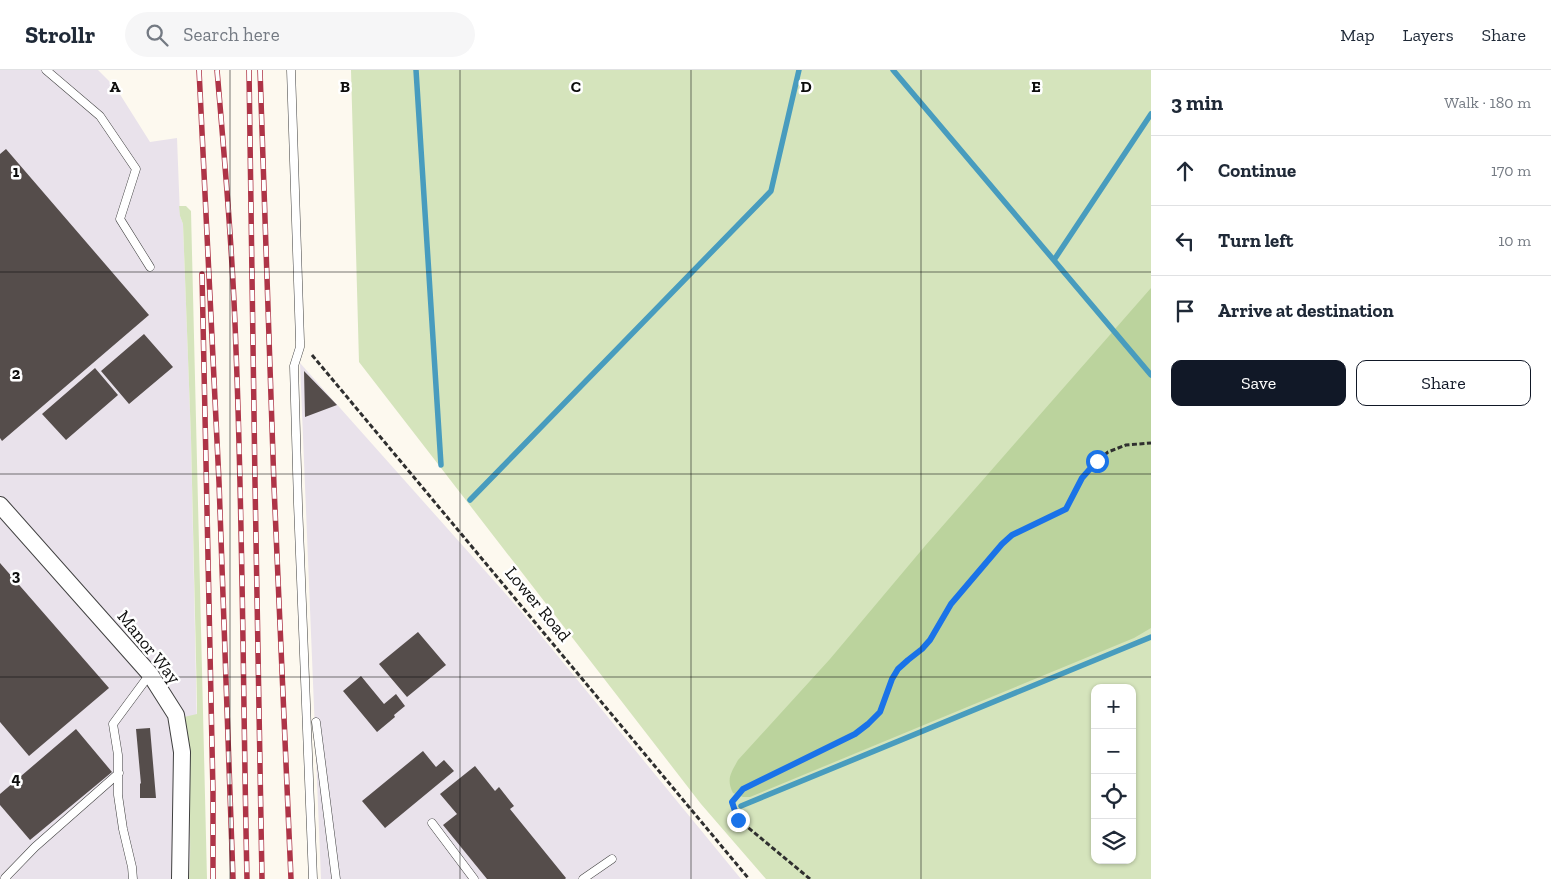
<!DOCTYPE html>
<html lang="en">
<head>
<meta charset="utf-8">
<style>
  :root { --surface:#fff; --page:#f6f6f7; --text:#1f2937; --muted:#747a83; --line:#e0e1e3; --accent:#111827 }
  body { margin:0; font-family:"Zilla Slab",serif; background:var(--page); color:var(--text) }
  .controls { position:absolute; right:15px; bottom:15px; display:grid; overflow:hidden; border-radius:10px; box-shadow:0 1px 4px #0004 }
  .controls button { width:45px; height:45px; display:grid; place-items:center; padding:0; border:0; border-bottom:1px solid var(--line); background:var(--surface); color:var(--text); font:25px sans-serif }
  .stop { position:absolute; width:15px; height:15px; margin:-11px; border:4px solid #1a73e8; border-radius:50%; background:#fff }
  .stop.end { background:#1a73e8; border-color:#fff; box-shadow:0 1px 5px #0008 }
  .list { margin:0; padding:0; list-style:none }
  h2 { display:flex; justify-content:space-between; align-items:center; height:65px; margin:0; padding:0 20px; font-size:21px }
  h2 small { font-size:16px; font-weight:400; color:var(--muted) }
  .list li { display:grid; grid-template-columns:32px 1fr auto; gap:15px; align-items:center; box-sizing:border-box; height:70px; padding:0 20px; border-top:1px solid var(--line) }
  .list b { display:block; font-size:19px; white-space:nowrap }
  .list em { font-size:16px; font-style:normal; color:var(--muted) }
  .actions { display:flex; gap:10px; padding:15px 20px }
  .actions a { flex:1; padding:11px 0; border:1px solid var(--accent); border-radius:10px; text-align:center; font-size:18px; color:var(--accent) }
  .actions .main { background:var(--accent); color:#fff }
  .icon { flex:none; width:28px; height:28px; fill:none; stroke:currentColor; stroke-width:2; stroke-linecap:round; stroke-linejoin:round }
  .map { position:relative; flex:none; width:1151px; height:809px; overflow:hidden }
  header { display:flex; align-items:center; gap:30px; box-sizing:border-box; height:70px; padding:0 25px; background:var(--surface); border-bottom:1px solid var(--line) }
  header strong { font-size:24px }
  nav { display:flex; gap:28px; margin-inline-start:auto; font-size:18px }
  .search { width:350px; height:45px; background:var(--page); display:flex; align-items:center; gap:12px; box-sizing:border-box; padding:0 18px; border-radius:28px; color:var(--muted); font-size:19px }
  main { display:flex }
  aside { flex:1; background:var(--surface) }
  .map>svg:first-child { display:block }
</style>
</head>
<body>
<header>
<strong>Strollr</strong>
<div class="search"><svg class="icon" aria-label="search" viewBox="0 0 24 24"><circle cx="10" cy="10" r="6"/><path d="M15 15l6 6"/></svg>Search here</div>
<nav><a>Map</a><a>Layers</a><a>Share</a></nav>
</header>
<main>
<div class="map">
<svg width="1151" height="809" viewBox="0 0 1151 809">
  <rect width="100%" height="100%" fill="#fdf9ef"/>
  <path fill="#e9e2eb" d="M 0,0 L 98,0 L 116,18 L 150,72 L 177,68 L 180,146 L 183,154 L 191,368 L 199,757 L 197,809 L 0,809 Z
    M 300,293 L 520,540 L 741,809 L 321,809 Z"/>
  <path fill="#d5e4bc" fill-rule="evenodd" d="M 351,0 L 1151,0 L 1151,809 L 766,809 L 701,734 L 359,292 ZM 1095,618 L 1132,618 L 1132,790 L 1095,790 Z
    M 179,136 L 186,136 L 191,141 L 207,809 L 189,809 C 191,783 190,758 189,732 C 189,703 189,675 184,647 L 197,644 L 197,634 L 191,368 L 183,154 L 180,146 Z"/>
  <path fill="#bbd39d" d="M 1151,218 L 1151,558 L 1134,568 L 750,727 L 743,727 L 733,723 C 726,709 731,703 738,690 L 830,589 L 925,476 Z"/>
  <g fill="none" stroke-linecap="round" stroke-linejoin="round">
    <path stroke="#489cbe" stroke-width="5.5" d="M 416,0 L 441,395
      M 893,0 L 1151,305
      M 1054,190 L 1151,44
      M 470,430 L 771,121 L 799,0
      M 741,736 L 1151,567"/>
  </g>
  <path fill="#554d4b" d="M 6,79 L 149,245 L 2,371 L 0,368 L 0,84 Z
    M 144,264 L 173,297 L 129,334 L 101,301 Z
    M 95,298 L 118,325 L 66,370 L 42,344 Z
    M 304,301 L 337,335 L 305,347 Z
    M 0,493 L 109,618 L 29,686 L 0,652 Z
    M 418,562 L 446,595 L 407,627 L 379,594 Z
    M 361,606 L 384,634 L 396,624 L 405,636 L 394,645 L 395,647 L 377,662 L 343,621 Z
    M 150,658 L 156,728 L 140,728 L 140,713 L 141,714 L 136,659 Z
    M 76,659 L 112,702 L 30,770 L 0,735 L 0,724 Z
    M 423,681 L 436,697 L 444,690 L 454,701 L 385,758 L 362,731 Z
    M 475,696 L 495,721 L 499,717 L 514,736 L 510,739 L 566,808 L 565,809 L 487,809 L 443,755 L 457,744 L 440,724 Z"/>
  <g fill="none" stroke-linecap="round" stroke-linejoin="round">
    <g stroke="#404040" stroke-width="9">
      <path id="service" d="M 46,0 L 100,46 L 136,99 L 120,149 L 150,197
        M 291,0 L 300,271 L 300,277 L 294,296 L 298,434 L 313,809
        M 316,652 L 336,809
        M 432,753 L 474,809
        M 6,809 L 5,808 L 35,777 L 119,703
        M 133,809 L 132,797 L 123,759 L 118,725 L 118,685 L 113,654 L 150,604
        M 583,809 L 612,789"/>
    </g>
    <g stroke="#404040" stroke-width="18">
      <path id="minor" d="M 0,435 L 150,604 L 176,645 L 182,682 L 180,809"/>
    </g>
    <path stroke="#2f2f2f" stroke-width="3" stroke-dasharray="5 2.5" stroke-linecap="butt" d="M 312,285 L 749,809
      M 810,809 L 739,750 L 732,732 L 743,719 L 855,664 L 868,655 L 879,643 L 892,609 L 898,599 L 908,590 L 922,579 L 930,570 L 951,534 L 1005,471 L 1020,461 L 1066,439 L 1082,409 L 1093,395 L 1108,382 L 1126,375 L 1151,373"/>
    <use href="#service" stroke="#fff" stroke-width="8"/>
    <use href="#minor" stroke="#fff" stroke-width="16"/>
    <g stroke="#ae3447" stroke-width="5.5">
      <path id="rail" d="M 199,0 L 219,412 L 233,809
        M 217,0 C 225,93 233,187 236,280 C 243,456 243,633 247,809
        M 249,0 L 255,412 L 262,809
        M 260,0 L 274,416 L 291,809
        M 202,204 L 213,723 L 213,809"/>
    </g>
    <use href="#rail" stroke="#fff" stroke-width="4" stroke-dasharray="11" stroke-linecap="butt"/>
  </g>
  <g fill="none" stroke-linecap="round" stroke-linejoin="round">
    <path stroke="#1a73e8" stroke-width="6" d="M 738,750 L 732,732 L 743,719 L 855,664 L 868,654 L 880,642 L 892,609 L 898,599 L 908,590 L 922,579 L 930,570 L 951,534 L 1002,474 L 1012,465 L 1066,439 L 1082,408 L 1097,391"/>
  </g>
  <path fill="none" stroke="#0d0d0d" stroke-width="1" stroke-opacity="0.55" d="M 230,0 L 230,809M 460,0 L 460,809M 691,0 L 691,809M 921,0 L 921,809M 0,202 L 1151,202M 0,404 L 1151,404M 0,607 L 1151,607"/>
  <g text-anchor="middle" stroke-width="5" stroke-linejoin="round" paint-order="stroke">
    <g font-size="18" fill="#0d0d0d" stroke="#fff">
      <text transform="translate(538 534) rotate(50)" y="6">Lower Road</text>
      <text transform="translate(149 577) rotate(51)" y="6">Manor Way</text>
    </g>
  </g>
  <g font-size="16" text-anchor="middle" font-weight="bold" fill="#0d0d0d" stroke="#fff" stroke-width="5" stroke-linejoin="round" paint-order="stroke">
    <text x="115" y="22">A</text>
    <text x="345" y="22">B</text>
    <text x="576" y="22">C</text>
    <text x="806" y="22">D</text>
    <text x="1036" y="22">E</text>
    <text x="16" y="107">1</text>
    <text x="16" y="309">2</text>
    <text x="16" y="511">3</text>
    <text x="16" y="714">4</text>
  </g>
</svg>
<div class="controls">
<button>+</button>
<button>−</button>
<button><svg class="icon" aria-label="locate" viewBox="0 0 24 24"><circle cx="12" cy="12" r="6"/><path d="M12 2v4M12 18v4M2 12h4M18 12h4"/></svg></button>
<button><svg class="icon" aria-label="layers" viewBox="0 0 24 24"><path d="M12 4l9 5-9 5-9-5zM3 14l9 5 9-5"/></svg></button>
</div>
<div class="stop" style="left:1097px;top:391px"></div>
<div class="stop end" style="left:738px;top:750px"></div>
</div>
<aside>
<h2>3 min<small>Walk · 180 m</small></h2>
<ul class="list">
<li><svg class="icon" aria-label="ahead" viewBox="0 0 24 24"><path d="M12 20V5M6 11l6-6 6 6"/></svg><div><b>Continue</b></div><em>170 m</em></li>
<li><svg class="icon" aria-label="left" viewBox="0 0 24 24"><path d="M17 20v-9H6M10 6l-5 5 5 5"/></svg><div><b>Turn left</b></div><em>10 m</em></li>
<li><svg class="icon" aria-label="arrive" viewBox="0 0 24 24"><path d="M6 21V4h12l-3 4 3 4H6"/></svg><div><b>Arrive at destination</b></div></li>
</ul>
<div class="actions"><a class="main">Save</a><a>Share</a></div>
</aside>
</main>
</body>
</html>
